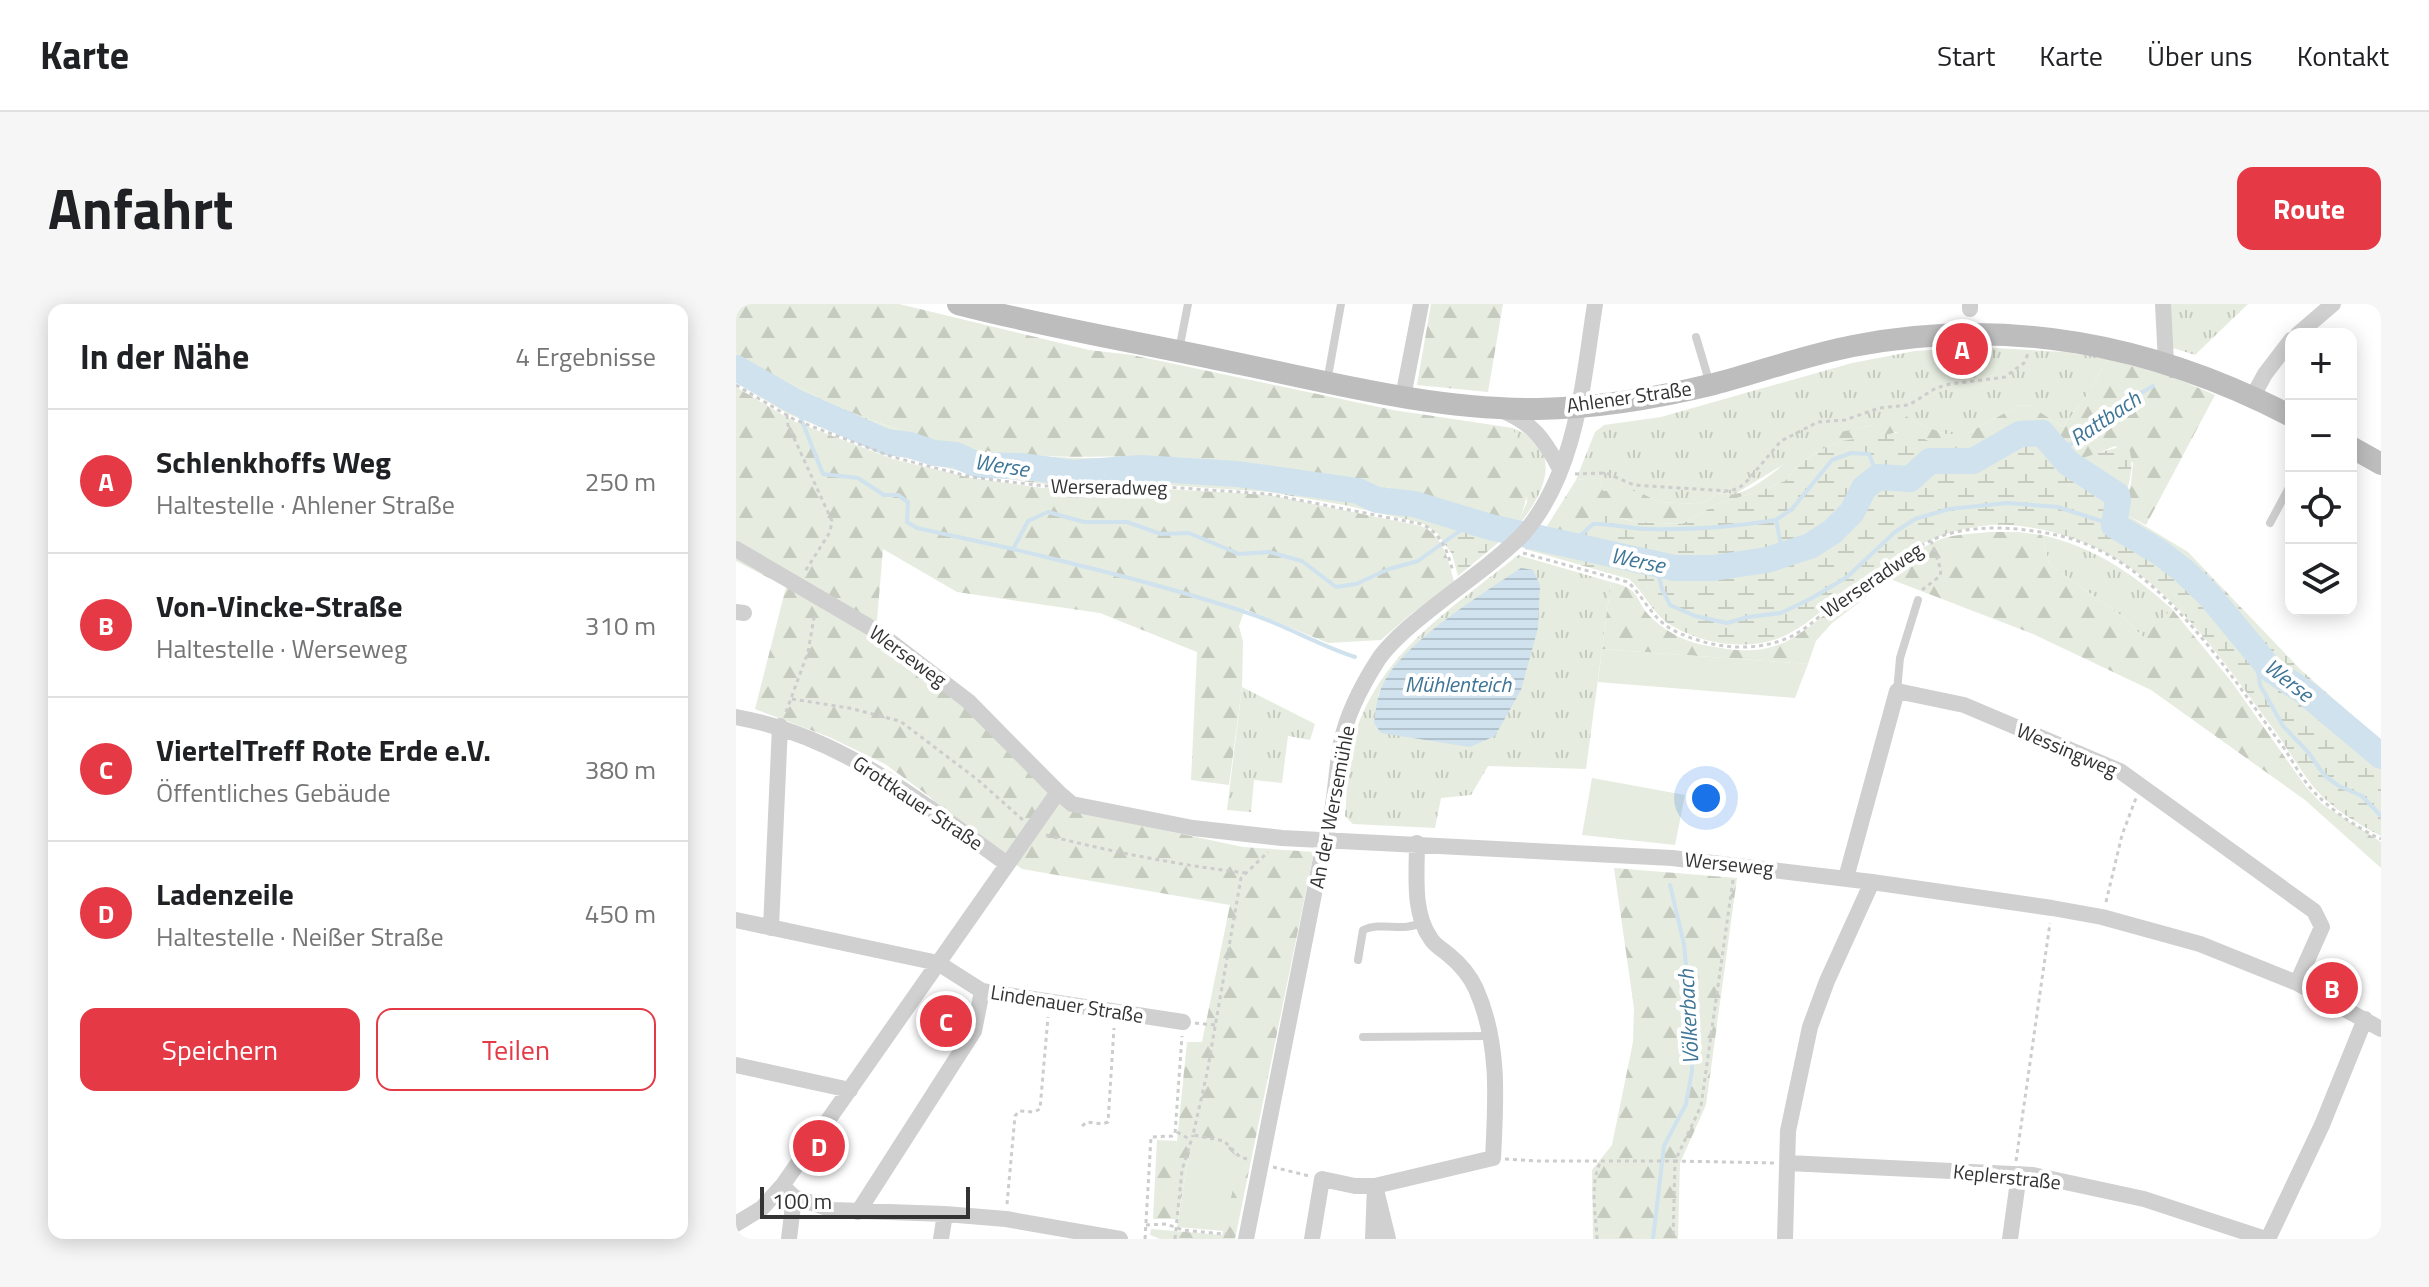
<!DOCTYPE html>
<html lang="de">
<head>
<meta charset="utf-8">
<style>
  :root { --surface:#fff; --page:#f6f6f6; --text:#202124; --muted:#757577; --line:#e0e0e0; --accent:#e63946 }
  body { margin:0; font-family:"Titillium Web",sans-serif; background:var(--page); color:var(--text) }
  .controls { position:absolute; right:24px; top:24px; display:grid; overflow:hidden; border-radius:16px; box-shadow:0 4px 20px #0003 }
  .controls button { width:72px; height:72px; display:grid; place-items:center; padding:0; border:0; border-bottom:2px solid var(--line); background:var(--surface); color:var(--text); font:40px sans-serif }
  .scale { position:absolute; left:24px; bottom:20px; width:210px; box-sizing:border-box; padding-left:8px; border:4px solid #333; border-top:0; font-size:22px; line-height:28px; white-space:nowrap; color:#333; -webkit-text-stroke:6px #fff; paint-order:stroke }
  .you { position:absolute; left:970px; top:494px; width:28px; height:28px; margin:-20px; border:6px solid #fff; border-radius:50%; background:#1a73e8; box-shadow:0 0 0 12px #1a73e833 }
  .badge { display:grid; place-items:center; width:52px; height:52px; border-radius:50%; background:var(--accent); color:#fff; font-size:26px; font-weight:700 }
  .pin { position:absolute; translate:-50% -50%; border:4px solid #fff; box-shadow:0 2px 8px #0006 }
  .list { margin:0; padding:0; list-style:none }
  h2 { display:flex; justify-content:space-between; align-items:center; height:104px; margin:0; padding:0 32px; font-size:34px }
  h2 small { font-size:26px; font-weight:400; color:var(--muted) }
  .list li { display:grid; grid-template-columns:52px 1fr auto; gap:24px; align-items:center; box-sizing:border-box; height:144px; padding:0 32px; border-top:2px solid var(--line) }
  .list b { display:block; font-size:30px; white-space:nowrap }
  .list p { margin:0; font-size:26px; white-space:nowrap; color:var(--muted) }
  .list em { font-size:26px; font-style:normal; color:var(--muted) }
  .actions { display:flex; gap:16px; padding:24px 32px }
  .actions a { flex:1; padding:18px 0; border:2px solid var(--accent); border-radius:16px; text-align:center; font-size:28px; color:var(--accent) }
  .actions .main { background:var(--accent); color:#fff }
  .icon { flex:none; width:44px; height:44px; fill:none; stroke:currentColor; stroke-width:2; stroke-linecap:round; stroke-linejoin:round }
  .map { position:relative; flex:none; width:1645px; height:935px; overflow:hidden; border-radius:16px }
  header { display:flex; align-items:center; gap:48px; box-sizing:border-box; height:112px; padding:0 40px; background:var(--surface); border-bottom:2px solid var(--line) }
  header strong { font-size:38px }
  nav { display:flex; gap:44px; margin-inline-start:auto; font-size:28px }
  .intro { display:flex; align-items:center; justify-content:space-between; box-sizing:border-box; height:192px; padding:0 48px }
  h1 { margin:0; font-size:56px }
  .button { padding:20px 36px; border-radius:16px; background:var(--accent); color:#fff; font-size:28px; font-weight:700 }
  main { display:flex; gap:48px; padding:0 48px }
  aside { flex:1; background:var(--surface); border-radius:16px; box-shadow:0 4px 20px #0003 }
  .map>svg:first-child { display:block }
</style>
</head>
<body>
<header>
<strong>Karte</strong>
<nav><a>Start</a><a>Karte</a><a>Über uns</a><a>Kontakt</a></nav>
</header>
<div class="intro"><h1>Anfahrt</h1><a class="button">Route</a></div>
<main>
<aside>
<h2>In der Nähe<small>4 Ergebnisse</small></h2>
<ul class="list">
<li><span class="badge">A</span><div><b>Schlenkhoffs Weg</b><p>Haltestelle · Ahlener Straße</p></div><em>250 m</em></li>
<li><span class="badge">B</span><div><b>Von-Vincke-Straße</b><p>Haltestelle · Werseweg</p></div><em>310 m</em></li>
<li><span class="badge">C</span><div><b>ViertelTreff Rote Erde e.V.</b><p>Öffentliches Gebäude</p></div><em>380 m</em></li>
<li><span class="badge">D</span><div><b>Ladenzeile</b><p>Haltestelle · Neißer Straße</p></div><em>450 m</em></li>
</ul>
<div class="actions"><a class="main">Speichern</a><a>Teilen</a></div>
</aside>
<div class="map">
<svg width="1645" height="935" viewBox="0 0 1645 935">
  <defs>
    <pattern id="grass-tufts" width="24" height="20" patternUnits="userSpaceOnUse" patternTransform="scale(2)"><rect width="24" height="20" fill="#e6ecdf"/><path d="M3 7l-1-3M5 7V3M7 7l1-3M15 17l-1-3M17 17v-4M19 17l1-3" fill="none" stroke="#c6cbc0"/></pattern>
    <pattern id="forest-firs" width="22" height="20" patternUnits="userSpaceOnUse" patternTransform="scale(2)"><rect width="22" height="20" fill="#e6ecdf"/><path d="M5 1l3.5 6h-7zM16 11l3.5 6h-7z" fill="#c6cbc0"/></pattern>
    <pattern id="wetland-marsh" width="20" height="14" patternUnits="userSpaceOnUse" patternTransform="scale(2)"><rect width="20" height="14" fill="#e6ecdf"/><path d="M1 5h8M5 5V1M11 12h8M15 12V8" fill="none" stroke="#c6cbc0"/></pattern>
    <pattern id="water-rules" width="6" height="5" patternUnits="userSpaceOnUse" patternTransform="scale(2)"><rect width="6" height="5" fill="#cfe2ee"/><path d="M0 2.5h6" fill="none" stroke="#b2c2cd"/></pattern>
  </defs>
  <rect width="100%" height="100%" fill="#fff"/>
  <path fill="url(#grass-tufts)" fill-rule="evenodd" d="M 1434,0 L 1512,0 L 1459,51 L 1434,43 Z
    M 1241,43 L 1329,48 L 1372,55 L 1351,91 L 1327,123 L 1293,101 L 1282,102 L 1230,130 L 1210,130 L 1185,121 L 1170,112 L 1081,136 L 1053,157 L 999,190 L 980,189 L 972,197 L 960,200 L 922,198 L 902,187 L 867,187 L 863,174 L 840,176 L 859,128 L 868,121 L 925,113 L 1116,59 L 1179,47 Z
    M 777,124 C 831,144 808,192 780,224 L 791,198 L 784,138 L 778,129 Z
    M 1306,231 C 1360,244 1396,269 1436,305 L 1408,334 L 1387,313 L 1313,260 Z
    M 782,251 L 875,278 L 850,465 L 752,462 L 735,491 L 705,494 L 699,524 L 617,520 L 609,512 C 611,488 611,461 617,438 C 640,350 716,305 782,251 ZM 750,287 L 641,393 C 665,346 709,318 750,287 Z
    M 506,383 L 579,420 L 574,436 L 552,432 L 546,479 L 518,476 L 515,508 L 491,506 Z"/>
  <path fill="url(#forest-firs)" d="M 0,0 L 163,0 L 353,46 L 396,51 L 657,106 L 777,124 C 779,133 787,138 790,147 C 797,170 790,204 780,224 L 768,222 L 761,215 C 735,209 711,199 686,192 C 614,173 539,163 465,155 C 407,150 347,155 289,151 C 185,144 89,102 0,50 Z
    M 695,0 L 767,0 L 752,88 L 681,81 Z
    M 1372,55 L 1437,73 L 1479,91 L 1410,221 L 1385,208 L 1395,179 L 1397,159 L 1379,142 C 1368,146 1355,154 1344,155 C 1330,156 1317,126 1300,123 C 1274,117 1253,151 1228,154 C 1204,157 1180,139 1160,128 L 1147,133 L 1105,137 L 1082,147 L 1062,162 L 1049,177 L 1024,187 L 981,200 L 946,220 L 901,218 L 885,214 L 836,233 L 806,230 L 840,176 L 863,174 L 867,187 L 902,187 L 922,198 L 960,200 L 972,197 L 980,189 C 986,189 994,191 999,190 C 1028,183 1057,148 1082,135 C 1105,123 1133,129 1152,112 L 1170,112 L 1185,121 L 1210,130 L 1230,130 L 1282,102 L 1293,101 L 1327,123 L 1351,91 Z
    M 0,83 L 57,117 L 157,155 L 235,174 L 308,184 L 429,185 L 533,191 L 685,222 C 709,232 712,258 719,280 L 675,310 L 645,336 L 592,339 L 509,305 L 503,322 L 507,338 L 506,383 L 493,481 L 455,476 L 461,348 L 364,309 L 221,288 L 147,245 L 140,328 L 252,422 L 332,506 L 507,543 L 578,548 L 499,935 L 424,935 L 414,931 L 415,925 L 486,931 L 503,856 L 494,848 L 457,838 L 451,861 L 442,915 L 417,915 L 421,836 L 441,837 L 451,738 L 466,738 L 494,601 L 286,565 L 211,512 L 194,493 L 149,460 L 93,433 L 19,405 L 50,283 L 0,257 Z
    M 1253,228 L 1282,228 L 1306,231 L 1313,260 L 1387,313 L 1407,333 L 1436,305 L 1495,377 L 1570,483 L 1586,500 L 1645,538 L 1645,564 L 1569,496 L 1415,386 L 1297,330 L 1154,275 L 1096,319 L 1080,337 L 1072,360 L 866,345 L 875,278 C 908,285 897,298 918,316 C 933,330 953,339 973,342 C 1048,357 1061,330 1115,290 C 1134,275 1177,247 1198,238 C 1215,230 1235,230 1253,228 Z
    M 878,564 L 1001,574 L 970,801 L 944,859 L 942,935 L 857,935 L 856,866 L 876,841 L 897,738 L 898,704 Z"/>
  <path fill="url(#wetland-marsh)" d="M 0,50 C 76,94 159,133 247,146 C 333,160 421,150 507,159 C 567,165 628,177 686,192 C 711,199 736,209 761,215 L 768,222 L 780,224 L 722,272 L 716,250 L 701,229 L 686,219 L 608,201 L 533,188 L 430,181 L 308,180 L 235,170 L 158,151 L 84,123 L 52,110 L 0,78 Z
    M 1288,122 C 1323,123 1320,149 1339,154 C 1350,157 1372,141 1393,144 C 1400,168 1390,185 1386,208 L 1452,248 L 1565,366 L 1645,437 L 1645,532 C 1620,519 1590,501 1573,477 C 1561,461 1551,444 1539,427 C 1470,334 1409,237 1284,222 C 1219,214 1162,249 1112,285 C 1092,299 1076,318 1054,329 C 1019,348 972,342 938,323 C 917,312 910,290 893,275 L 789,245 L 806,230 L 836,233 L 849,216 L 860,209 L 901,218 L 946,220 L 981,200 L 1024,187 L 1049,177 L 1062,162 L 1082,147 L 1105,137 L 1173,127 L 1198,140 L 1205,147 L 1206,152 C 1243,156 1257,140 1288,122 Z"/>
  <path fill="#e6ecdf" d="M 866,345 L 1072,360 L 1059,394 L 862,378 Z
    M 856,474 L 949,491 L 939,541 L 846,531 Z
    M 471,835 L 486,839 L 504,856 L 487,927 L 441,923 L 451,861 L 457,837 Z"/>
  <path fill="url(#water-rules)" d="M 785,264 L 797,266 L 804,281 L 802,324 L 785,386 L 759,432 L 734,443 L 645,429 L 638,419 C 640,402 642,386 652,371 C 680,331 744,291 785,264 Z"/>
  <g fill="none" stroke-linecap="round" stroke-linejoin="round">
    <path stroke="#cfe2ee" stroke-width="4" d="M 58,97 L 87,170 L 122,174 L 148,191 L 162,191 L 172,198 L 171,218 L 181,224 L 277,245 L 292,217 L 312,208 L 348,218 L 391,218 L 425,230 L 453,229 L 503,250 L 533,248 L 566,257 L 600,283 L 620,280 L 653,265 L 682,257 L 736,218
      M 1322,147 L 1350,132 L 1369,110 L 1417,82
      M 834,241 L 857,220 C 876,219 894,225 913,225 C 956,226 998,223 1040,216
      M 277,245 C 358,265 439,284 518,311 C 553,323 584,342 619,353
      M 1047,251 L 1040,216 L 1056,205 L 1096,156 L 1115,149 L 1133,150 L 1142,173
      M 920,260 L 926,285 L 934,301 L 959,312 L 991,319 L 1012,313 L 1045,309 L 1076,294 L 1111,273 L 1159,228 L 1179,215 L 1213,205 L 1271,199 L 1322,203 L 1378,221
      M 1519,348 L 1524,381 L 1547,422 L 1572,448 L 1589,472 L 1603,482 L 1626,492 L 1645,512
      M 917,935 L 928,842 L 950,800 L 956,767 L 956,725 L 948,640 L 934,581"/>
    <path stroke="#cfe2ee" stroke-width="26" d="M 0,64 L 58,97 L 150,138 L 174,141 L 198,149 L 220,151 L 242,161 L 285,162 L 337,169 L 405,164 L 501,170 L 622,187 L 641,196 L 678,200 L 754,223 L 938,264 L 977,264 L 1031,256 L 1074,242 L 1096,228 L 1116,208 L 1128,184 L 1142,173 L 1174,175 L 1194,157 L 1237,157 L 1284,130 L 1306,129 L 1332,159 L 1381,191 L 1382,197 L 1378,221 L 1423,248 L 1448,267 L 1473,291 L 1535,366 L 1570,389 L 1645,452"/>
    <path stroke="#cdcdcd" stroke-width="3" stroke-dasharray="4 4" stroke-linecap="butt" d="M 0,81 L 59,116 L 157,153 L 235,173 L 308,182 L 429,183 L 532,190 L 685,220 C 705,228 712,248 717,268
      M 51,111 L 52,121 L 96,217 L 94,228 L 68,269
      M 839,170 L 870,169 L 898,181 L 994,187 L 1003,184 L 1012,176 L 1045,137 L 1082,118 L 1109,116 L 1143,104 L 1173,101 L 1200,84 L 1214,80 L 1269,73 L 1288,59 L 1292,50
      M 787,249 L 892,278 C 908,293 916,315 937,326 C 972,344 1017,350 1054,333 C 1075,323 1093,303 1111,288 C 1132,273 1171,248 1194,237 C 1233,218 1284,223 1325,232 C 1421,255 1487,361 1542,436 C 1553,450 1561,467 1572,481 C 1590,503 1619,523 1645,535
      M 1186,286 L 1204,272 L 1205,266 L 1195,237
      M 56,395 L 113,404 L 164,417 L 242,476 L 287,516
      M 50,408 L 72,348 L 79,308
      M 310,531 C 376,548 442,561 510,569
      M 997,576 L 965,802 L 939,857 L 1038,859
      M 1370,598 L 1386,531 L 1400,494
      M 459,719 L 479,721
      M 346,822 L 351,818 L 366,820 L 372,818 L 378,724
      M 441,828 L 455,836
      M 511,855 L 504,853 L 488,837 L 457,831 L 471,769 L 505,574 L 532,548
      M 769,855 L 799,857 L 939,857 L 937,935
      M 1280,857 L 1314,619
      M 537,863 L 573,872
      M 271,900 L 279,812 L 283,807 L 298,808 L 304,805 L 312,713
      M 410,921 L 430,920 L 447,926 L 497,931
      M 409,935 L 415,833 L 436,832 L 439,830 L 446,732
      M 439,935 L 446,866 L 457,831
      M 861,935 C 860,911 853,879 865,857"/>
    <path stroke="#d0d0d0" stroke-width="8" d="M 960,33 L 974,80
      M 443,46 L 452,0
      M 591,78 L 605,0
      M 1534,219 L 1555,180
      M 1161,387 L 1164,354 L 1182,296
      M 622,656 L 627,626 C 646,617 668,629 686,618
      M 627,733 L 754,732"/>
    <path stroke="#d0d0d0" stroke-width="16" d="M 1234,0 L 1234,5
      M 1427,0 L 1430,58
      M 1562,30 L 1597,0
      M 1517,92 L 1529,70 L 1555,36
      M 667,93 L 685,0
      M 765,106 C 797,119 808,135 824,165
      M 0,245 L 142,328 L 232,397 L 322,488 L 336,500 L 457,524 L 546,534 L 936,554 L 1136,578 L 1316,604 L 1366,613 L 1464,640 L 1561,679 L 1645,725
      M 0,308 L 8,309
      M 0,413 C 106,432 186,499 271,560
      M 1110,574 L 1161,387 L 1228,401 L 1384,467 L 1578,607 L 1586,623 L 1561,679
      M 0,616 L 202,659 L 246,687 L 447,718
      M 35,624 L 44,422
      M 0,761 L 114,786
      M 1052,859 L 1297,871 L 1408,895 L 1530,935
      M 46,882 L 58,893 L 97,906 L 209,910 L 270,915 L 384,935
      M 122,908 L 238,727 L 246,687
      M 0,920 L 26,904 L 46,882 L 322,488
      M 53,935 L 58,893
      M 205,935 L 209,910
      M 510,935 L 589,534 C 600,503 599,471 605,439 C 611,409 626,381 642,356 C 662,326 722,285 752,261 C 764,251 777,241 788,229 C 841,167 847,77 859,0
      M 576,935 L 586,875 L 619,882 L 639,882 L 637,935
      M 652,935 L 639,882 L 757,854 C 760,796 764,739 740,685 C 734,672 724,660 713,651 C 708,646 699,642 695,635 C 676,609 681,569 681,539
      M 1049,935 L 1052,827 L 1074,723 L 1091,677 L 1136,578
      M 1274,935 L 1283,870
      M 1532,935 L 1586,821 L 1629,715"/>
    <path stroke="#bdbdbd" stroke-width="22" d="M 222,0 C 310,23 401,38 490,57 C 592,78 697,106 802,105 C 860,104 921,94 978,80 C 1024,68 1070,51 1117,42 C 1272,12 1416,40 1555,112
      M 1615,143 L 1645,160"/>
  </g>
  <g text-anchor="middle" stroke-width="8" stroke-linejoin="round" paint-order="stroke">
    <g font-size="20" fill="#333" stroke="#fff">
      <text transform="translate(893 93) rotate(-8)" y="7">Ahlener Straße</text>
      <text transform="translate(373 183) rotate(1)" y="7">Werseradweg</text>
      <text transform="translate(1136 276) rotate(-34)" y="7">Werseradweg</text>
      <text transform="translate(172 352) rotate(36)" y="7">Werseweg</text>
      <text transform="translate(1331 446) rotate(23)" y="7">Wessingweg</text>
      <text transform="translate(182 499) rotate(34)" y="7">Grottkauer Straße</text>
      <text transform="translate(596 503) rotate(-79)" y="7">An der Wersemühle</text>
      <text transform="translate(993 560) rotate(6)" y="7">Werseweg</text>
      <text transform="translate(331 700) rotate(9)" y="7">Lindenauer Straße</text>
      <text transform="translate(1271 873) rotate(6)" y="7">Keplerstraße</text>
    </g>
    <g font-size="22" font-style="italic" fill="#3f7597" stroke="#fff">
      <text transform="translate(1369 114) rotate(-34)" y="8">Rattbach</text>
      <text transform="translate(266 161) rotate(9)" y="8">Werse</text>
      <text transform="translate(902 256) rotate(12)" y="8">Werse</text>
      <text transform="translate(1553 376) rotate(38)" y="8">Werse</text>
      <text x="722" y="388">Mühlenteich</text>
      <text transform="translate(952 713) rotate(-93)" y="8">Völkerbach</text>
    </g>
  </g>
</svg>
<div class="controls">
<button>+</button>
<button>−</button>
<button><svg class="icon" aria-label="locate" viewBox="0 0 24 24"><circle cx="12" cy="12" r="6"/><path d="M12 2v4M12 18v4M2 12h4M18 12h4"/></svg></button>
<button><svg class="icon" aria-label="layers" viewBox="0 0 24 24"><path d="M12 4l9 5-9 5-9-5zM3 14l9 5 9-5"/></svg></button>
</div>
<div class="scale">100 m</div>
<div class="you"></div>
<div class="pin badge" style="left:1226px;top:45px">A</div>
<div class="pin badge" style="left:1596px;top:684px">B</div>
<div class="pin badge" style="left:210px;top:717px">C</div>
<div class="pin badge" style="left:83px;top:842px">D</div>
</div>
</main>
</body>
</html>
